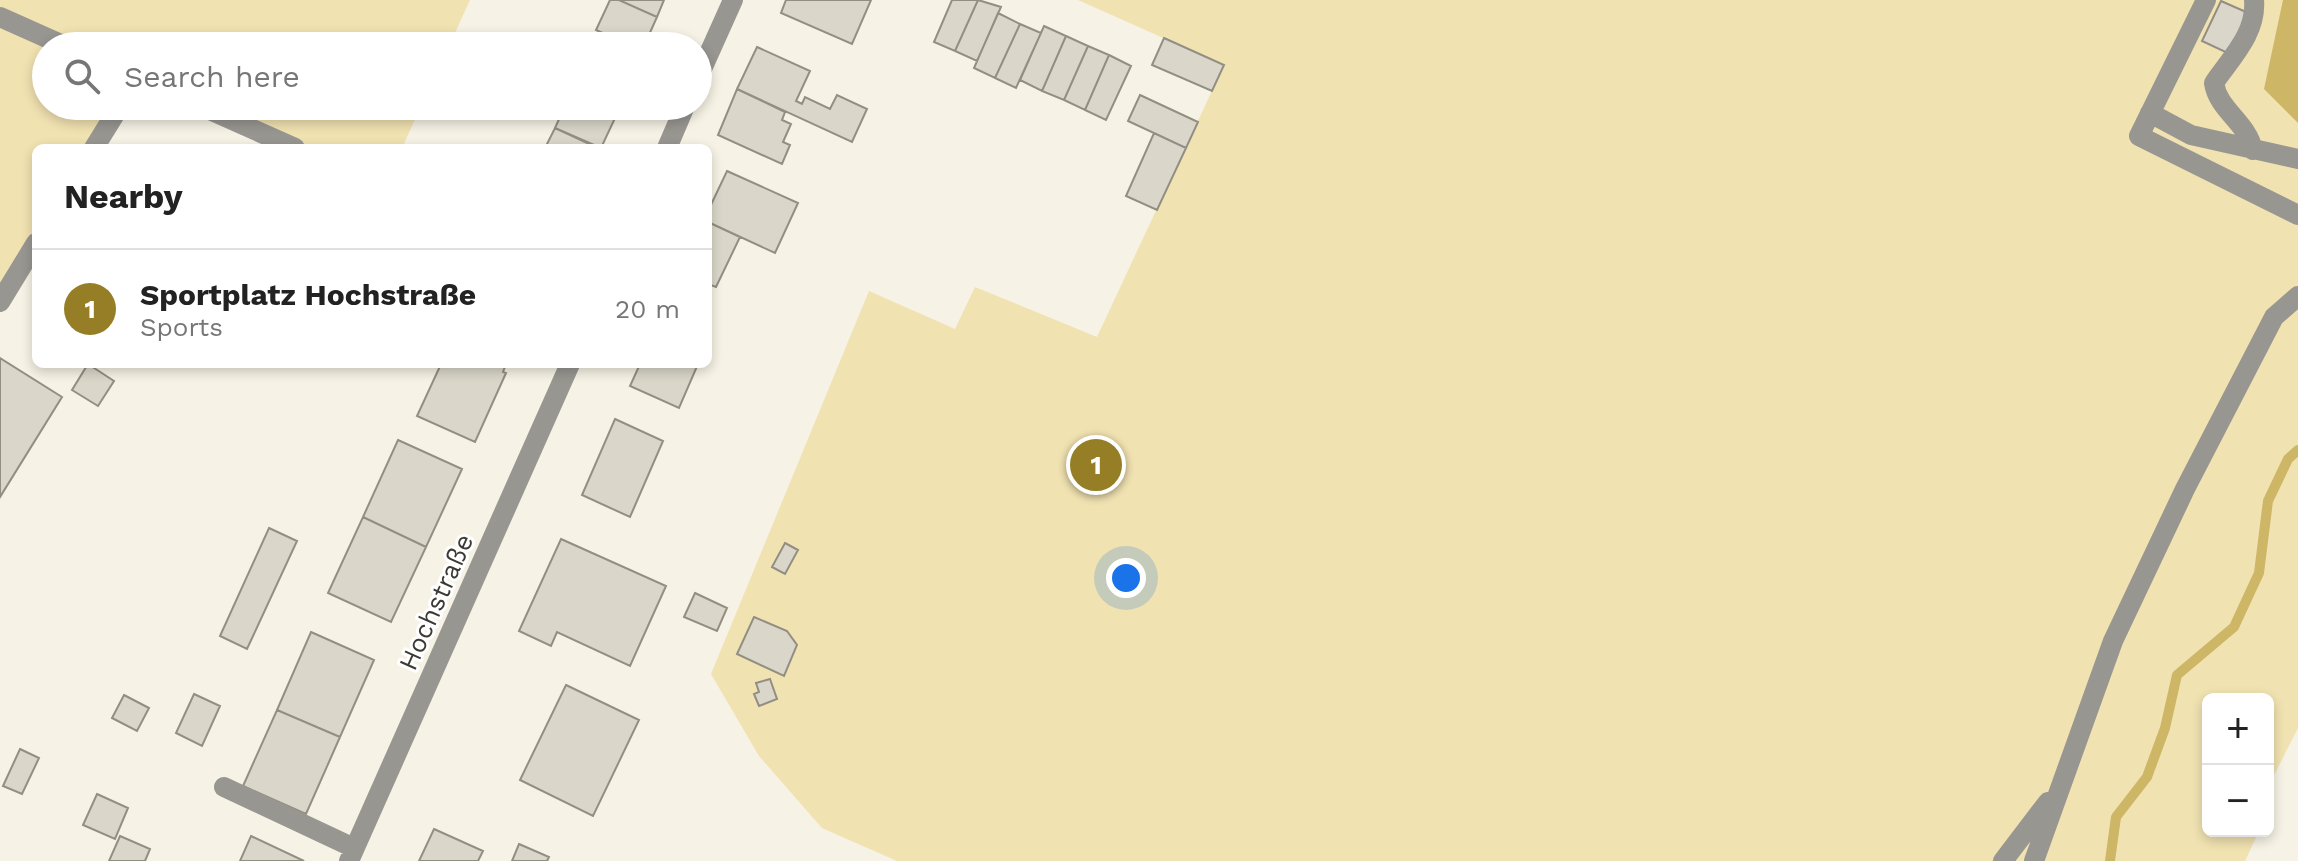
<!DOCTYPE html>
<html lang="en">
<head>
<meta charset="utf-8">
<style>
  :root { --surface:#fff; --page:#f6f6f6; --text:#222; --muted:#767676; --line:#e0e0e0; --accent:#957e26 }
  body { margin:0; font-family:"Work Sans",sans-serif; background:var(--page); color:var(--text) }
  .controls { position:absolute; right:24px; bottom:24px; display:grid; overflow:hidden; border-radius:12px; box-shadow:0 4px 12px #0003 }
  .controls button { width:72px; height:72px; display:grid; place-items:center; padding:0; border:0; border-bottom:2px solid var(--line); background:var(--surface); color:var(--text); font:40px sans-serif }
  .you { position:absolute; left:1126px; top:578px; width:28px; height:28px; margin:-20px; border:6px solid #fff; border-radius:50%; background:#1a73e8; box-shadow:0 0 0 12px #1a73e833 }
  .badge { display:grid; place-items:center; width:52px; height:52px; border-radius:50%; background:var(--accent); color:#fff; font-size:26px; font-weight:700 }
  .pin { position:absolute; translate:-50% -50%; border:4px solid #fff; box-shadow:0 2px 8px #0006 }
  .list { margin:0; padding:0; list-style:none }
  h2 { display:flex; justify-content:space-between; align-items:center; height:104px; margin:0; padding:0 32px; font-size:34px }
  h2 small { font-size:26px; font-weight:400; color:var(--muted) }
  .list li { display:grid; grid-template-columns:52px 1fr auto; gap:24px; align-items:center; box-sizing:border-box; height:120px; padding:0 32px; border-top:2px solid var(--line) }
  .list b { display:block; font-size:30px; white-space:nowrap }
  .list p { margin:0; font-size:26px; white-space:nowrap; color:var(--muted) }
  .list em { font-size:26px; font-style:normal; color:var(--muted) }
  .icon { flex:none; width:44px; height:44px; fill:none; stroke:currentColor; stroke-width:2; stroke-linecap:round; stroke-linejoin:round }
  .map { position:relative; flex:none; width:2298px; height:861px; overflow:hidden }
  .search { position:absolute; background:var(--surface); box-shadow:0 4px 12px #0003; left:32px; top:32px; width:680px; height:88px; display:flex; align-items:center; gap:20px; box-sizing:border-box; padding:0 28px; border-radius:44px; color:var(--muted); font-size:30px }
  .panel { position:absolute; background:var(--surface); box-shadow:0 4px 12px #0003; left:32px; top:144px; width:680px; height:224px; border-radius:12px }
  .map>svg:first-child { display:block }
</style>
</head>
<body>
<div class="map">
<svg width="2298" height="861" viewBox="0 0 2298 861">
  <rect width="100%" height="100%" fill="#f6f2e5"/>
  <path fill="#f1e2b1" d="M 0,0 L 470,0 L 449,46 L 46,46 L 46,106 L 120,106 L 94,148 L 36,148 L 36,243 L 0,296 Z
    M 1078,0 L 2298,0 L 2298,728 L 2268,787 L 2268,699 L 2208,699 L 2208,831 L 2259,831 L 2245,861 L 897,861 L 822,828 L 759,756 L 711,674 L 869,291 L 955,329 L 975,287 L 1097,337 L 1224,65 Z
    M 201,106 L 421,106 L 402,148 L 295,148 Z"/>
  <path fill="#cdb665" d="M 2283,0 L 2298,0 L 2298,123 L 2264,89 Z"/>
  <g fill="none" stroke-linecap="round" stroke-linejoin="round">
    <path stroke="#cdb665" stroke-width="10" d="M 2110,861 L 2116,817 L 2147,777 L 2165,728 L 2177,675 L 2234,627 L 2259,573 L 2268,501 L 2288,459 L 2298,450"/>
  </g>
  <path fill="#dad7ca" stroke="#928e83" stroke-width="2" d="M 610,0 L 619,0 L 657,17 L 644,46 L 631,46 L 596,30 Z
    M 619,0 L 664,0 L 657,17 Z
    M 786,0 L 871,0 L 852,44 L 781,13 Z
    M 952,0 L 978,0 L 955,51 L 934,42 Z
    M 978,0 L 1001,7 L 977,61 L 955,51 Z
    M 2221,1 L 2253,15 L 2234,56 L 2202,41 Z
    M 998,13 L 1020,24 L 995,78 L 974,68 Z
    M 1020,24 L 1041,33 L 1016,88 L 995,78 Z
    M 1044,26 L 1066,36 L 1042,91 L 1020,80 Z
    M 1066,36 L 1088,46 L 1064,100 L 1042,91 Z
    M 1164,38 L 1224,65 L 1212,91 L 1152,65 Z
    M 1088,46 L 1109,55 L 1085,110 L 1064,100 Z
    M 757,47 L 810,71 L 796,101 L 802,104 L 805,97 L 830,109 L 837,95 L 867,109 L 852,142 L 737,89 Z
    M 1109,55 L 1131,66 L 1106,120 L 1085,110 Z
    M 737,89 L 785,112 L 782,120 L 791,124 L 783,142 L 790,145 L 782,164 L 718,135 Z
    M 1140,95 L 1198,122 L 1186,148 L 1128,121 Z
    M 565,106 L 596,106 L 616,116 L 601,148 L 555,128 Z
    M 596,106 L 621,106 L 616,116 Z
    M 555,128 L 598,148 L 545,148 Z
    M 1154,133 L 1186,148 L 1157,210 L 1126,196 Z
    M 727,171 L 798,203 L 775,253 L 708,222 L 708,211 Z
    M 708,222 L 740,237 L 716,287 L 708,284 Z
    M 0,358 L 62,397 L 0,497 Z
    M 88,364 L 114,381 L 98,406 L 72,390 Z
    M 441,364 L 506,364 L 503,372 L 506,373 L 475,442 L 417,416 Z
    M 640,364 L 698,364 L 679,408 L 630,386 Z
    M 615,419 L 663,441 L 630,517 L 582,495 Z
    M 398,440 L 462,469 L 426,547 L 363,517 Z
    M 363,517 L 426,547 L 391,622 L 328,593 Z
    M 269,528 L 297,541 L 247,649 L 220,636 Z
    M 561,539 L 666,586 L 630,666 L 557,632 L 551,646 L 519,631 Z
    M 785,543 L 798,550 L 785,574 L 772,567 Z
    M 695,593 L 727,608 L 717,631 L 684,617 Z
    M 754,617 L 787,631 L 797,645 L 784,676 L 737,654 Z
    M 311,632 L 374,660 L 340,737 L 277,710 Z
    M 770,679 L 777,699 L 759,706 L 754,694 L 759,692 L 756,683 Z
    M 566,685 L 639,720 L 593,816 L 520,780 Z
    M 194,694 L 220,706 L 202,746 L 176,733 Z
    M 124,695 L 149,708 L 137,731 L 112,718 Z
    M 277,710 L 340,737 L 306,814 L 243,786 Z
    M 20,749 L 39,758 L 22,794 L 3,786 Z
    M 97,794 L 128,808 L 115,839 L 83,825 Z
    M 434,829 L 483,851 L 478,861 L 419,861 Z
    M 120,836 L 150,849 L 145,861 L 109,861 Z
    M 251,836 L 304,861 L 240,861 Z
    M 519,844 L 549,857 L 547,861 L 512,861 Z"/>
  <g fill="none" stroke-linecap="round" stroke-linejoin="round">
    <path stroke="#989691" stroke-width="20" d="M 2206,0 L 2139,136 L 2298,215
      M 0,17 L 65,46
      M 698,78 L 733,0
      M 201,106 L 295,148
      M 2150,113 L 2191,135 L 2298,159
      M 94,148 L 120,106
      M 667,148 L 685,106
      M 2253,150 C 2247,122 2218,110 2214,83 C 2231,58 2257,33 2254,0
      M 0,302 L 36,243
      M 224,787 L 354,848
      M 349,861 L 570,364
      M 2003,861 L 2048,802
      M 2034,861 L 2113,641 L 2185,489 L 2274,317 L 2298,296"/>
  </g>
  <g text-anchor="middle" stroke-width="6" stroke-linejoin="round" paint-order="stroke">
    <g font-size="26" fill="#3b3a35" stroke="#fff">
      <text transform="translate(436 602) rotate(-66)" y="9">Hochstraße</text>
    </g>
  </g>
</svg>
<div class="controls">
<button>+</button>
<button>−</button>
</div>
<div class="you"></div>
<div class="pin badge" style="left:1096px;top:465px">1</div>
<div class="search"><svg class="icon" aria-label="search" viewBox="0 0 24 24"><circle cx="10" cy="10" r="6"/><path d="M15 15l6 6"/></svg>Search here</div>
<section class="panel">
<h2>Nearby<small></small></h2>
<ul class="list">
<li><span class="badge">1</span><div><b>Sportplatz Hochstraße</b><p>Sports</p></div><em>20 m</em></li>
</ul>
</section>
</div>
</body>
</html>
